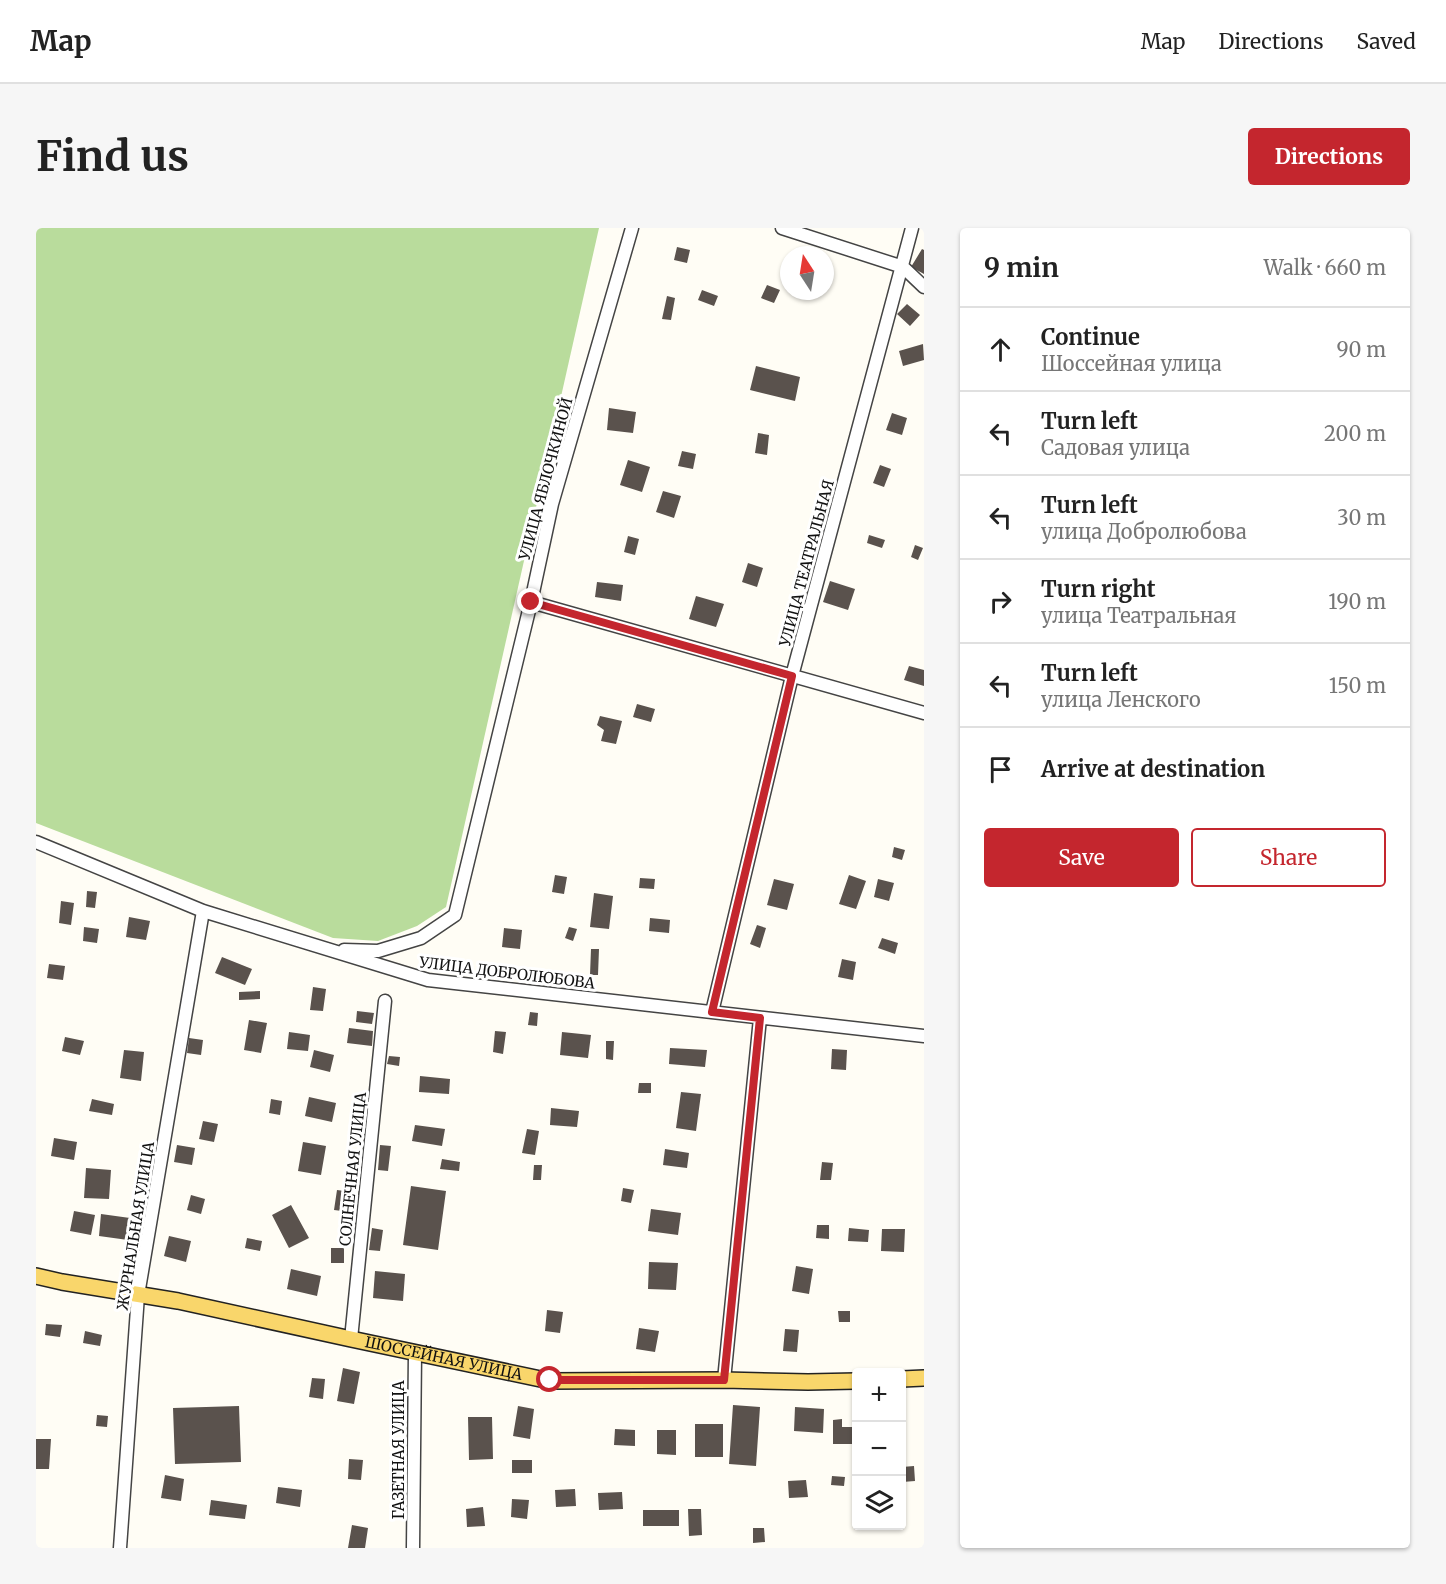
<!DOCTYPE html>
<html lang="en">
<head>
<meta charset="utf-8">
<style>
  :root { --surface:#fff; --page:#f6f6f6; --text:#222; --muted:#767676; --line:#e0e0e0; --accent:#c4262e }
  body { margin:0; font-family:Merriweather,serif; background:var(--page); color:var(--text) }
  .controls { position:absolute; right:18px; bottom:18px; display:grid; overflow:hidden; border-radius:6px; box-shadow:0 2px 4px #0004 }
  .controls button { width:54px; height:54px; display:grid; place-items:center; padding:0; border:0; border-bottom:2px solid var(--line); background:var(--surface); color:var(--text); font:30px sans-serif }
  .compass { position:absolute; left:744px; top:18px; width:54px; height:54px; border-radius:50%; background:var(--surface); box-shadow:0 2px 4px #0004; rotate:348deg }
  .stop { position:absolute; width:18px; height:18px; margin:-14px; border:4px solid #c4262e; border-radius:50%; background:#fff }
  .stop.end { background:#c4262e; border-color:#fff; box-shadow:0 2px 6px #0008 }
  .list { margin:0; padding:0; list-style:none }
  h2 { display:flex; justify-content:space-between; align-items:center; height:78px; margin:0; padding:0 24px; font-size:26px }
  h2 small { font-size:20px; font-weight:400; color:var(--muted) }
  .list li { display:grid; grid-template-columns:39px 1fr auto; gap:18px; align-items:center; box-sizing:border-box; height:84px; padding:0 24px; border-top:2px solid var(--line) }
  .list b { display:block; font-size:22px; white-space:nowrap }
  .list p { margin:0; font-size:20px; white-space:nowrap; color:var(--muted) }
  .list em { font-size:20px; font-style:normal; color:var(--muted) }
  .actions { display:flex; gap:12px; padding:18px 24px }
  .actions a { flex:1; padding:14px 0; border:2px solid var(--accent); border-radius:6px; text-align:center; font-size:21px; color:var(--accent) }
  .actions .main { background:var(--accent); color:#fff }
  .icon { flex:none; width:33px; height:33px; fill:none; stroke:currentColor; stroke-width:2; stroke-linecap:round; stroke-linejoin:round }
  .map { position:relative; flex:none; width:888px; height:1320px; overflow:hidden; border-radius:6px }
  header { display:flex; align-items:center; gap:36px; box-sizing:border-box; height:84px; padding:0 30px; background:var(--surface); border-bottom:2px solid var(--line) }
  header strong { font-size:28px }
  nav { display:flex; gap:33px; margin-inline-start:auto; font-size:21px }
  .intro { display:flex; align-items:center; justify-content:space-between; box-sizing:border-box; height:144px; padding:0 36px }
  h1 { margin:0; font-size:42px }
  .button { padding:15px 27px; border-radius:6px; background:var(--accent); color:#fff; font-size:21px; font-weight:700 }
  main { display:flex; gap:36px; padding:0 36px }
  aside { flex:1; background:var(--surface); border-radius:6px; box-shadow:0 2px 4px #0004 }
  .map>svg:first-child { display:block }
</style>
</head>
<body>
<header>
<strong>Map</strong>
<nav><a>Map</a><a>Directions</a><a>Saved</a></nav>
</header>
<div class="intro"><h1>Find us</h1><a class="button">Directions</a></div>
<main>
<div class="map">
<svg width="888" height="1320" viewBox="0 0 888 1320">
  <rect width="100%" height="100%" fill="#fffdf5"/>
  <path fill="#b9dc9c" d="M 0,0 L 563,0 L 410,679 L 381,698 L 342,713 L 297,710 L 0,595 Z"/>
  <path fill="#5a524d" d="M 641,19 L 654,22 L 651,35 L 638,32 Z
    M 886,21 L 888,22 L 888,46 L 875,39 Z
    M 731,57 L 744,62 L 738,75 L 725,70 Z
    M 666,62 L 682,68 L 678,78 L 662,72 Z
    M 631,68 L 639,70 L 635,92 L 626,91 Z
    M 871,76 L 884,87 L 874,98 L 861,86 Z
    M 887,116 L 888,132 L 867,138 L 863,123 Z
    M 720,138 L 764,149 L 759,173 L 714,162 Z
    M 573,180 L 600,184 L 597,205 L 571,202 Z
    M 856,185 L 871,190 L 866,207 L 850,202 Z
    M 722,205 L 733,207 L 731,227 L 719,225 Z
    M 646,223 L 660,226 L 657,241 L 642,238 Z
    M 592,232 L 614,239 L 606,264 L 584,257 Z
    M 844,237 L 855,241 L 848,259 L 837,255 Z
    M 627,263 L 645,268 L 638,290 L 620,284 Z
    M 833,307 L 849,312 L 846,320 L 831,315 Z
    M 592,308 L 603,311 L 599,327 L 588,324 Z
    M 879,317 L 887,320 L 882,332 L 875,329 Z
    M 712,335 L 727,340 L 721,359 L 706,354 Z
    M 794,353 L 819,361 L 812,382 L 787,374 Z
    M 561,354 L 587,357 L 585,373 L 559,369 Z
    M 660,368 L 688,376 L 680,399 L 653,391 Z
    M 873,438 L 888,442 L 888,458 L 868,452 Z
    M 601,476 L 619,481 L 615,494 L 597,489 Z
    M 564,488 L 586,493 L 580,516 L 565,513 L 568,502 L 561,497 Z
    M 858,619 L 869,622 L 866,632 L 856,629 Z
    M 519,647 L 531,649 L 528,666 L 516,664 Z
    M 813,647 L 830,653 L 820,681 L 803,676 Z
    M 604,650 L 619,651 L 618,661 L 603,660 Z
    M 738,651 L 758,656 L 751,682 L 731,677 Z
    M 842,651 L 858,655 L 853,673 L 838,669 Z
    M 51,663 L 61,664 L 59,680 L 50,679 Z
    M 558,665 L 577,668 L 573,701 L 554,699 Z
    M 25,673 L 38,675 L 35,697 L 23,695 Z
    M 93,689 L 114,693 L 110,712 L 90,709 Z
    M 614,690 L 634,692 L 633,705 L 613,703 Z
    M 721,697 L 730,700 L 724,720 L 714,716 Z
    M 48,699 L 63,701 L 61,715 L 47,713 Z
    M 533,699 L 541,701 L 537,713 L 529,710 Z
    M 468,700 L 486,702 L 484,721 L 466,719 Z
    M 846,710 L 862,715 L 859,726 L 842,720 Z
    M 555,721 L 563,721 L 562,747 L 554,747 Z
    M 186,729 L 216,741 L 209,757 L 179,745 Z
    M 806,731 L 820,734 L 817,752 L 802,749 Z
    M 13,736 L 29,738 L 27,752 L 11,750 Z
    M 277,759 L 290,761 L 287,783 L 274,782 Z
    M 224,763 L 224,771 L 203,772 L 203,764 Z
    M 321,783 L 338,785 L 336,796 L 320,794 Z
    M 494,784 L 502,785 L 501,798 L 492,797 Z
    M 213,792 L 231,795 L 225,825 L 208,822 Z
    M 313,800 L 337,803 L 336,818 L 311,815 Z
    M 459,803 L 470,804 L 467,826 L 457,824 Z
    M 253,804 L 274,807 L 272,823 L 251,821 Z
    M 526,804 L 555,807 L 552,830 L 524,827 Z
    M 29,809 L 48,813 L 44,827 L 26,823 Z
    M 153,810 L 167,812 L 165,827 L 151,825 Z
    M 570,813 L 578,813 L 577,832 L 570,831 Z
    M 634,820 L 671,822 L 669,839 L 633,836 Z
    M 796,821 L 811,822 L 810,842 L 795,841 Z
    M 88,822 L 108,824 L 105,853 L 84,850 Z
    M 278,822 L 298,827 L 294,844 L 274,839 Z
    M 353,828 L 364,829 L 363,838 L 351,836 Z
    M 384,848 L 414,851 L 413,866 L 383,864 Z
    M 603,855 L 615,855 L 615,865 L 602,865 Z
    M 645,864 L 665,866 L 660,903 L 640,900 Z
    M 273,869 L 300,875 L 296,894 L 269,888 Z
    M 56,871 L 78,876 L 76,887 L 53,883 Z
    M 235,871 L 246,873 L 244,887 L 233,885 Z
    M 515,880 L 543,883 L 541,899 L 514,897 Z
    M 167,893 L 182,896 L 178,914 L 163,911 Z
    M 379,897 L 409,901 L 406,918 L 376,913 Z
    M 491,901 L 503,903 L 499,927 L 486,925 Z
    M 18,910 L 41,914 L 38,932 L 15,928 Z
    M 267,914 L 290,918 L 285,947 L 262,943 Z
    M 141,917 L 159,920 L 156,937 L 138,934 Z
    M 344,917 L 355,918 L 352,943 L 342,942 Z
    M 629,921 L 653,925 L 651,940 L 627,937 Z
    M 406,931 L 424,934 L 423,943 L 404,941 Z
    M 786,934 L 797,935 L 795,952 L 784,952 Z
    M 498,937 L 506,937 L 505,952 L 497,952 Z
    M 50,940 L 75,942 L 73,971 L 48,970 Z
    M 375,958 L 410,963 L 402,1022 L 367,1017 Z
    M 587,960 L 598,962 L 595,975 L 585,973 Z
    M 301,962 L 316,964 L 314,984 L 298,982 Z
    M 155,967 L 169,971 L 165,986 L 151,982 Z
    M 255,977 L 273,1010 L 253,1020 L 236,987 Z
    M 615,981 L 645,985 L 642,1007 L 612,1003 Z
    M 38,983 L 59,987 L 55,1007 L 34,1003 Z
    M 65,986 L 94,990 L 92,1012 L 63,1008 Z
    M 781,997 L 793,997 L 793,1011 L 780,1010 Z
    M 336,1000 L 347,1002 L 344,1023 L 333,1022 Z
    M 813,1000 L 833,1002 L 832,1014 L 812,1013 Z
    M 846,1001 L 869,1001 L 868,1024 L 845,1023 Z
    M 133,1008 L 155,1013 L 150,1034 L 128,1028 Z
    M 211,1010 L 226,1013 L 224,1023 L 209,1020 Z
    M 295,1020 L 308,1020 L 308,1035 L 295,1035 Z
    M 613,1034 L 642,1035 L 640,1062 L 612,1061 Z
    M 760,1038 L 777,1041 L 773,1066 L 756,1063 Z
    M 255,1041 L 285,1048 L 281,1068 L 251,1061 Z
    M 339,1043 L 369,1046 L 367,1073 L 337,1070 Z
    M 511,1082 L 527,1084 L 524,1105 L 509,1103 Z
    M 802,1083 L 814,1083 L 814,1094 L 803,1094 Z
    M 10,1096 L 26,1097 L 24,1109 L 9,1107 Z
    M 603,1100 L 623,1103 L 619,1124 L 600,1121 Z
    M 749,1101 L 763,1102 L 761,1124 L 747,1123 Z
    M 49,1103 L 66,1107 L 64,1118 L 47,1115 Z
    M 307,1140 L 324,1144 L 318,1176 L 301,1173 Z
    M 276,1150 L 289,1151 L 287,1171 L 273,1169 Z
    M 697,1177 L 724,1179 L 720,1238 L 693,1236 Z
    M 203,1178 L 205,1234 L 139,1236 L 137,1180 Z
    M 482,1178 L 498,1181 L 494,1211 L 477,1208 Z
    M 759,1179 L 788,1181 L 787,1205 L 758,1203 Z
    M 61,1187 L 72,1188 L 71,1199 L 60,1198 Z
    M 432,1189 L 456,1189 L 457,1231 L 433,1232 Z
    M 806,1191 L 806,1199 L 820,1199 L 820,1216 L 797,1216 L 797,1192 Z
    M 659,1196 L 687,1196 L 687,1229 L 659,1229 Z
    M 579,1201 L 599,1202 L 599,1218 L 578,1217 Z
    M 621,1202 L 640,1202 L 640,1227 L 621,1226 Z
    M 0,1211 L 15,1211 L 13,1241 L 0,1241 Z
    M 313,1231 L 327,1232 L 325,1252 L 312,1251 Z
    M 476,1232 L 496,1232 L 496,1245 L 476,1245 Z
    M 878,1238 L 879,1253 L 866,1254 L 866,1239 Z
    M 129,1247 L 148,1251 L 145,1273 L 125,1270 Z
    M 796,1248 L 809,1249 L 808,1258 L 795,1257 Z
    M 770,1252 L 772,1269 L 753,1270 L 752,1253 Z
    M 242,1259 L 266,1262 L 264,1279 L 240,1275 Z
    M 539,1261 L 540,1278 L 520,1279 L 519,1262 Z
    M 586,1264 L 587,1281 L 563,1282 L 562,1265 Z
    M 476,1271 L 493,1272 L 491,1291 L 475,1289 Z
    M 175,1272 L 211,1277 L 209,1291 L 173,1287 Z
    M 447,1279 L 449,1298 L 431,1299 L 430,1281 Z
    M 652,1281 L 665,1281 L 666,1307 L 653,1308 Z
    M 607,1282 L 643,1282 L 643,1298 L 607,1298 Z
    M 316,1297 L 332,1300 L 329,1320 L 312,1320 Z
    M 717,1300 L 728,1300 L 729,1314 L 717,1315 Z"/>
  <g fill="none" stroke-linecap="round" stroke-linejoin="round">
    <g stroke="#444" stroke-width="15">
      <path id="minor" d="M 746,0 L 867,39 L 888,59
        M 495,374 L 888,485
        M 0,614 L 167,683 L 392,752 L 888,808
        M 308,722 L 342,723 L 385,710 L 419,687 L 495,374 L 516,276 L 596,0
        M 676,784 L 756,448 L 876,0
        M 315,1111 L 349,773
        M 688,1152 L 724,790
        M 84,1320 L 102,1067 L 167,683
        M 377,1320 L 379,1125"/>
    </g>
    <g stroke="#222" stroke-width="18">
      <g id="major">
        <path id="s1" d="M 0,1048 L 26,1054 L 142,1073 L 315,1111 L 514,1153 L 688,1152 L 772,1154 L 820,1153"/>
        <path d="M 866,1151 L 888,1150"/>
      </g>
    </g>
    <use href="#minor" stroke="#fff" stroke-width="12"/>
    <use href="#major" stroke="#f9d66b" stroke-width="15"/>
  </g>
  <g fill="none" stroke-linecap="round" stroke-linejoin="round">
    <path stroke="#c4262e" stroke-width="8" d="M 495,374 L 756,448 L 676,784 L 724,790 L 688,1152 L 514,1152"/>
  </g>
  <g text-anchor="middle" stroke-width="6" stroke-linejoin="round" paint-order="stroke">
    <g font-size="15" fill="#111" stroke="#fff">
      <text transform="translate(510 251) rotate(-75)" y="5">УЛИЦА ЯБЛОЧКИНОЙ</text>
      <text transform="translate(771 335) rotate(-75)" y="5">УЛИЦА ТЕАТРАЛЬНАЯ</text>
      <text transform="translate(471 745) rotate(7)" y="5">УЛИЦА ДОБРОЛЮБОВА</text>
      <text transform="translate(317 941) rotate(-84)" y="5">СОЛНЕЧНАЯ УЛИЦА</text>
      <text transform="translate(100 998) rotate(-81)" y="5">ЖУРНАЛЬНАЯ УЛИЦА</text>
      <text dy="5" stroke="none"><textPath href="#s1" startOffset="416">ШОССЕЙНАЯ УЛИЦА</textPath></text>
      <text transform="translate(363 1222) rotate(-90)" y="5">ГАЗЕТНАЯ УЛИЦА</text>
    </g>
  </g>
</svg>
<div class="controls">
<button>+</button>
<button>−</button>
<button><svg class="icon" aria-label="layers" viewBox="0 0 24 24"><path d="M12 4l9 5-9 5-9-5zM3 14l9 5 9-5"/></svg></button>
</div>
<svg class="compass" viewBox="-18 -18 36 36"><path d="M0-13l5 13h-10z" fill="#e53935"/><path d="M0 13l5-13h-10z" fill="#767676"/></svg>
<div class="stop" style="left:514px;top:1152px"></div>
<div class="stop end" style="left:495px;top:374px"></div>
</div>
<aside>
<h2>9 min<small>Walk · 660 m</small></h2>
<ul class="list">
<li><svg class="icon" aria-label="ahead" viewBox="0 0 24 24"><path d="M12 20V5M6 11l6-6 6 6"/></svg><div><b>Continue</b><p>Шоссейная улица</p></div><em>90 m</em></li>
<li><svg class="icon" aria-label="left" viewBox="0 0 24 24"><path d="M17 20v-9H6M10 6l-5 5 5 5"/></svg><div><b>Turn left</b><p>Садовая улица</p></div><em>200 m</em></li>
<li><svg class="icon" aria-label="left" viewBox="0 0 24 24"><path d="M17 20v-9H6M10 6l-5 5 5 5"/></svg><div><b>Turn left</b><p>улица Добролюбова</p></div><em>30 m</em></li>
<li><svg class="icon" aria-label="right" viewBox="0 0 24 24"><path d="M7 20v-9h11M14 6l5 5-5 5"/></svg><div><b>Turn right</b><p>улица Театральная</p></div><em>190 m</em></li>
<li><svg class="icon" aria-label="left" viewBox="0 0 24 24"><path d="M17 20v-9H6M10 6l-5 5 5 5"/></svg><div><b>Turn left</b><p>улица Ленского</p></div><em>150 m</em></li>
<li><svg class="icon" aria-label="arrive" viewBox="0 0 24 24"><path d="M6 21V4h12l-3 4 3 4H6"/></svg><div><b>Arrive at destination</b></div></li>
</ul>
<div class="actions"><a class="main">Save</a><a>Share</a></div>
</aside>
</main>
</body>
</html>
